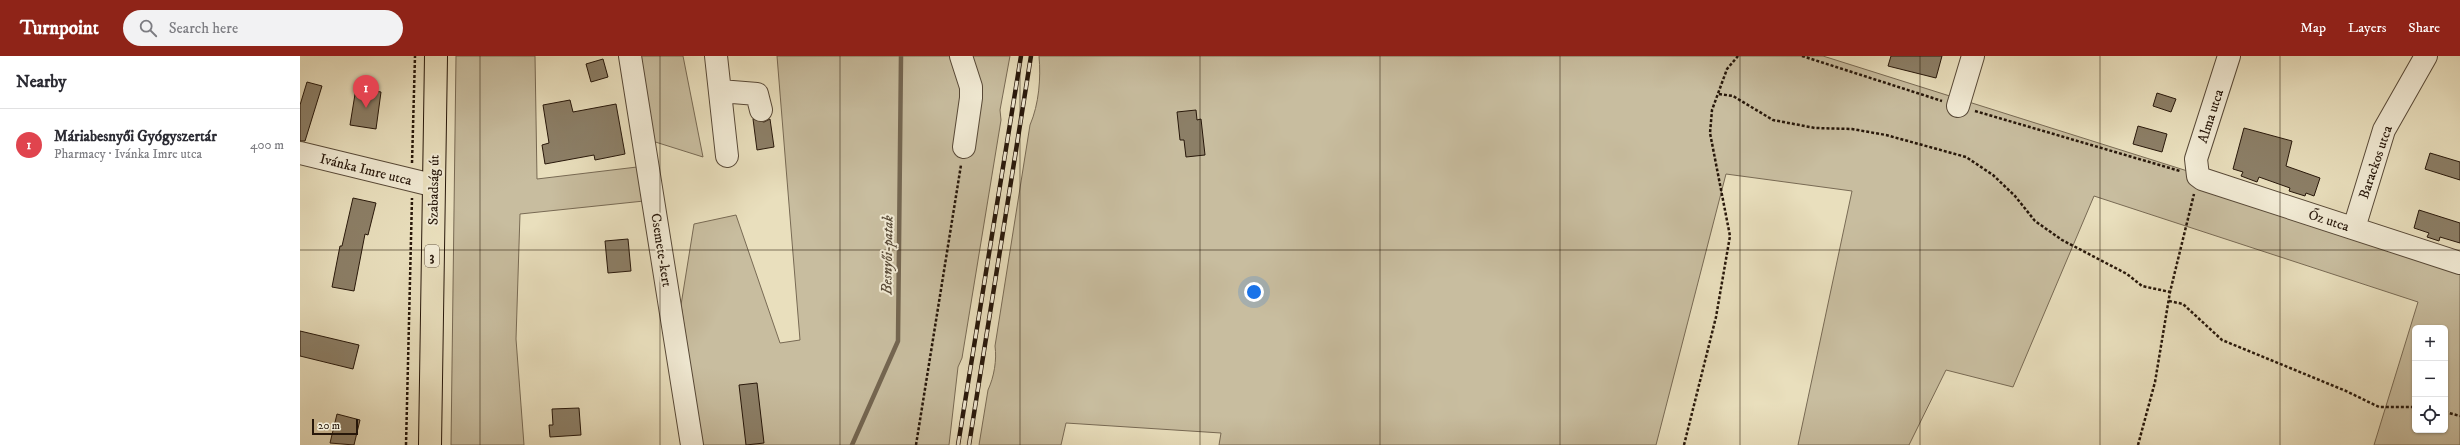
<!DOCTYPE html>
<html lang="en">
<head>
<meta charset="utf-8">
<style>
  :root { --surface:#fff; --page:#f2f2f3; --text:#2b2b33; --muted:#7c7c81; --line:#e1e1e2; --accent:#8f2418 }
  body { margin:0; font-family:"IM FELL DW Pica",serif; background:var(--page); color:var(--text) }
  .controls { position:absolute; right:12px; bottom:12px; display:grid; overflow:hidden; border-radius:6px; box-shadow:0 1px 3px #0004 }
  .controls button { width:36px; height:36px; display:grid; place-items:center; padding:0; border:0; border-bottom:1px solid var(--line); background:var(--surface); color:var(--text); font:20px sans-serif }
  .scale { position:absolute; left:12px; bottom:10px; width:46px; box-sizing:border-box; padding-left:4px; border:2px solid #27170a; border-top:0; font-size:11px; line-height:14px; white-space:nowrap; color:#27170a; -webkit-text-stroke:3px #f1ead4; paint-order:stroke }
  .you { position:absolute; left:954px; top:236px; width:14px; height:14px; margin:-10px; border:3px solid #fff; border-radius:50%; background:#1a73e8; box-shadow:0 0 0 6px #1a73e833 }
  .badge { display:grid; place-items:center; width:26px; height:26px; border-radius:50%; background:var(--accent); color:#fff; font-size:13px; font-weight:700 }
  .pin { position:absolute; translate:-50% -33px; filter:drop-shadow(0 1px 2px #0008) }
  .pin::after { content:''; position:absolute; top:21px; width:14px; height:12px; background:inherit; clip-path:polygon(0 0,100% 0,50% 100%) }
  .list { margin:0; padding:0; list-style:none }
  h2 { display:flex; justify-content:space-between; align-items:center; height:52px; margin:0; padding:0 16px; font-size:17px }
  h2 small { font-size:13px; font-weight:400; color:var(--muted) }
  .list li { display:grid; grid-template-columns:26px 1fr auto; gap:12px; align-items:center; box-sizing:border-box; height:72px; padding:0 16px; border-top:1px solid var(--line) }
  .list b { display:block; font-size:15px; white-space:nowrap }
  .list p { margin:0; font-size:13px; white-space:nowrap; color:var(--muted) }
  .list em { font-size:13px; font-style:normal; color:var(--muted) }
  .icon { flex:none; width:22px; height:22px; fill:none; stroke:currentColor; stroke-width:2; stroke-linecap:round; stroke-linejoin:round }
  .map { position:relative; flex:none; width:2160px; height:389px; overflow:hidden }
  header { display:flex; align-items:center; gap:24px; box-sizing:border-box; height:56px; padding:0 20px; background:var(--accent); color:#fff }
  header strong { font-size:19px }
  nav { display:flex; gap:22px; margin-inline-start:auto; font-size:14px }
  .search { width:280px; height:36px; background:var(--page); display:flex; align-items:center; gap:10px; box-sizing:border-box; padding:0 14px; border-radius:22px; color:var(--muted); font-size:15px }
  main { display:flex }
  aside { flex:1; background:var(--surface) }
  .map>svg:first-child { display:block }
</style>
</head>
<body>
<header>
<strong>Turnpoint</strong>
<div class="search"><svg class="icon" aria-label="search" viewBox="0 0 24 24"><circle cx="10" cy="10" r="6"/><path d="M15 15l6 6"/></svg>Search here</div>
<nav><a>Map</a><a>Layers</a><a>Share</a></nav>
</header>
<main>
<aside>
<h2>Nearby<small></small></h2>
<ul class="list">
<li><span class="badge" style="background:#e0444e">1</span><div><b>Máriabesnyői Gyógyszertár</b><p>Pharmacy · Ivánka Imre utca</p></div><em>400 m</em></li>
</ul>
</aside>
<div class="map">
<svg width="2160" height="389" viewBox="0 0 2160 389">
  <rect width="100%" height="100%" fill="#e9dfbd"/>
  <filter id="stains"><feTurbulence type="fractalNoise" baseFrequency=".005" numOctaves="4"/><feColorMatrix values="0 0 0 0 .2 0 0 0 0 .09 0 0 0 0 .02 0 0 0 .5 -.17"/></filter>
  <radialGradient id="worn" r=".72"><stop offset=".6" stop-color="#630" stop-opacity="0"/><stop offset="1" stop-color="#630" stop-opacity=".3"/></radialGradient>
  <path fill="#c8bd9f" stroke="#786a54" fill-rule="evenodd" d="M 156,0 L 235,0 L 237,123 L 337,111 L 344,145 L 220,158 L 216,283 L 224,389 L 151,389 Z
    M 337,0 L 383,0 L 403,101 L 349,84 Z
    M 477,0 L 710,0 L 700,54 L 701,64 L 662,302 L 658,311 L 649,389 L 402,389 L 381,249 L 394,168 L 436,159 L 480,287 L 500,284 Z
    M 739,0 L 1523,0 L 2160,201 L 2160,389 L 2074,389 L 2118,246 L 1794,140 L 1713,331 L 1646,314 L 1609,389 L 1498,389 L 1552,135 L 1426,118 L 1356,389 L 919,389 L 921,377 L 766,367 L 761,389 L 679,389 L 688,334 C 694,321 697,304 695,290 L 730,69 C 739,48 741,22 739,0 ZM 2115,272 L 2145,272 L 2145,374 L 2115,374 Z"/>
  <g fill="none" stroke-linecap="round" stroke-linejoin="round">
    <path stroke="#746651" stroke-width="4.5" d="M 552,389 L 598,285 L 601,0"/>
  </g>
  <path fill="#8c7f67" stroke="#27170a" d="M 1591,0 L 1642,0 L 1636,22 L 1588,10 Z
    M 303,3 L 308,21 L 291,26 L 286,8 Z
    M 7,26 L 22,30 L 5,85 L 0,85 L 0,49 Z
    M 56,32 L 81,36 L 76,73 L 50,69 Z
    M 1857,37 L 1876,43 L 1871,56 L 1853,50 Z
    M 270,44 L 273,56 L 316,48 L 325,98 L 295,104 L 294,99 L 245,108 L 242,89 L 249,87 L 243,49 Z
    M 896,54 L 897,64 L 901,63 L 905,99 L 886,101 L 884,84 L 880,84 L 877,56 Z
    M 453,63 L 464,66 L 470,63 L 474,91 L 457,94 Z
    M 1838,70 L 1867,78 L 1862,96 L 1833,88 Z
    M 1944,72 L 1992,85 L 1986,110 L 2020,122 L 2014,140 L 2006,137 L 2005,140 L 1989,135 L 1990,132 L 1959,121 L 1957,126 L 1941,120 L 1943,116 L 1933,113 Z
    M 2130,97 L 2160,106 L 2160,124 L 2125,113 Z
    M 53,142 L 76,147 L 68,179 L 65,178 L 54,235 L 32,231 L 40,190 L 42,190 Z
    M 2119,154 L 2160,167 L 2160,187 L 2140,181 L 2139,185 L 2127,181 L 2129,177 L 2114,172 Z
    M 328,183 L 331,215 L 308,217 L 305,185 Z
    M 0,275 L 59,289 L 53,313 L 0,300 Z
    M 457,327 L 464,387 L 446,389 L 439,329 Z
    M 279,352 L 281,379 L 250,381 L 249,369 L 253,369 L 252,353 Z
    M 37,358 L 60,364 L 54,389 L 30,387 Z"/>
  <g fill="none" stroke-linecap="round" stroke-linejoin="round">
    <g stroke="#584937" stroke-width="24">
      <path id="minor" d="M 330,0 L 392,389
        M 416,0 L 427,100
        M 661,0 L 671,31 L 671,42 L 664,91
        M 1929,0 L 1896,103 L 1898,120 L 1902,123 L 2160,207
        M 420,35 L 457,38 L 461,54
        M 1658,50 L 1673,0
        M 0,97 L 132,129
        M 2054,172 L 2084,74 L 2126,0"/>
    </g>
    <g stroke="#27170a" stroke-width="24">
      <path id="major" d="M 130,389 L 136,0"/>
    </g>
    <path stroke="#27170a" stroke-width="2.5" stroke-dasharray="3 2" stroke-linecap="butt" d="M 1502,0 L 1642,45
      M 1419,38 L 1433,40 L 1473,64 L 1515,72 L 1552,73 L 1586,79 L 1666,101 L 1693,119 L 1715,140 L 1735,165 L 1762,184 L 1827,218 L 1842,230 L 1870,236
      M 1675,55 L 1880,115
      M 112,107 L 115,0
      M 1869,245 L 1883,248 L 1922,284 L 2046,335 L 2079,351 L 2115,351
      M 2145,356 L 2160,360
      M 106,389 L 112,142
      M 616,389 L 661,109
      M 1384,389 L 1416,261 L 1430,180 L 1410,77 L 1412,54 L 1427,13 L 1438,0
      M 1838,389 L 1855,326 L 1870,236 L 1894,138"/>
    <use href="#minor" stroke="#f1ead4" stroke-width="22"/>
    <use href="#major" stroke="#e9dfbd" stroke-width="22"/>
    <g stroke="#27170a" stroke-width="4.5">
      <path id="rail" d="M 658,389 L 721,0
        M 669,389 L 731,0"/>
    </g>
    <use href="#rail" stroke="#f1ead4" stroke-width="3" stroke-dasharray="9" stroke-linecap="butt"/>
  </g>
  <path fill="none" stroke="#27170a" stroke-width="1" stroke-opacity="0.55" d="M 180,0 L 180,389M 360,0 L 360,389M 540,0 L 540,389M 720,0 L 720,389M 900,0 L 900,389M 1080,0 L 1080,389M 1260,0 L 1260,389M 1440,0 L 1440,389M 1620,0 L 1620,389M 1800,0 L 1800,389M 1980,0 L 1980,389M 0,194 L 2160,194"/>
  <g text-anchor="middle" stroke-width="4" stroke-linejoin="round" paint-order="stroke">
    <rect fill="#f1ead4" stroke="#645647" stroke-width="1" x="125" y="189" width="14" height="22" rx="3"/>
    <g font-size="13" font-weight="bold" fill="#27170a">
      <text x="132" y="205">3</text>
    </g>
    <g font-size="14" fill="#27170a" stroke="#f1ead4">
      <text transform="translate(1910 60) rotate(-72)" y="5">Alma utca</text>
      <text transform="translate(2075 106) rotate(-71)" y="5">Barackos utca</text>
      <text transform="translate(66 113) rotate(14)" y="5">Ivánka Imre utca</text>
      <text transform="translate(133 134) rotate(-89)" y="5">Szabadság út</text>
      <text transform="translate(2029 164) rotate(18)" y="5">Őz utca</text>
      <text transform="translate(362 194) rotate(81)" y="5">Csemete-kert</text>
    </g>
    <g font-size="15" font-style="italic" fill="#5a4c39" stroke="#f1ead4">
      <text transform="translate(587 199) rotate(-89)" y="5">Besnyői-patak</text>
    </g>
  </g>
  <rect width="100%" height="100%" filter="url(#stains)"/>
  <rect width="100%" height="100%" fill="url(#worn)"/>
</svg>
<div class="controls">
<button>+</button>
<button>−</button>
<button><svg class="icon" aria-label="locate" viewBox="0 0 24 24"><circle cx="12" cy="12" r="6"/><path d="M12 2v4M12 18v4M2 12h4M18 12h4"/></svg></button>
</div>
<div class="scale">20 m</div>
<div class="you"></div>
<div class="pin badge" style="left:66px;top:52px;background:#e0444e">1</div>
</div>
</main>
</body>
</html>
